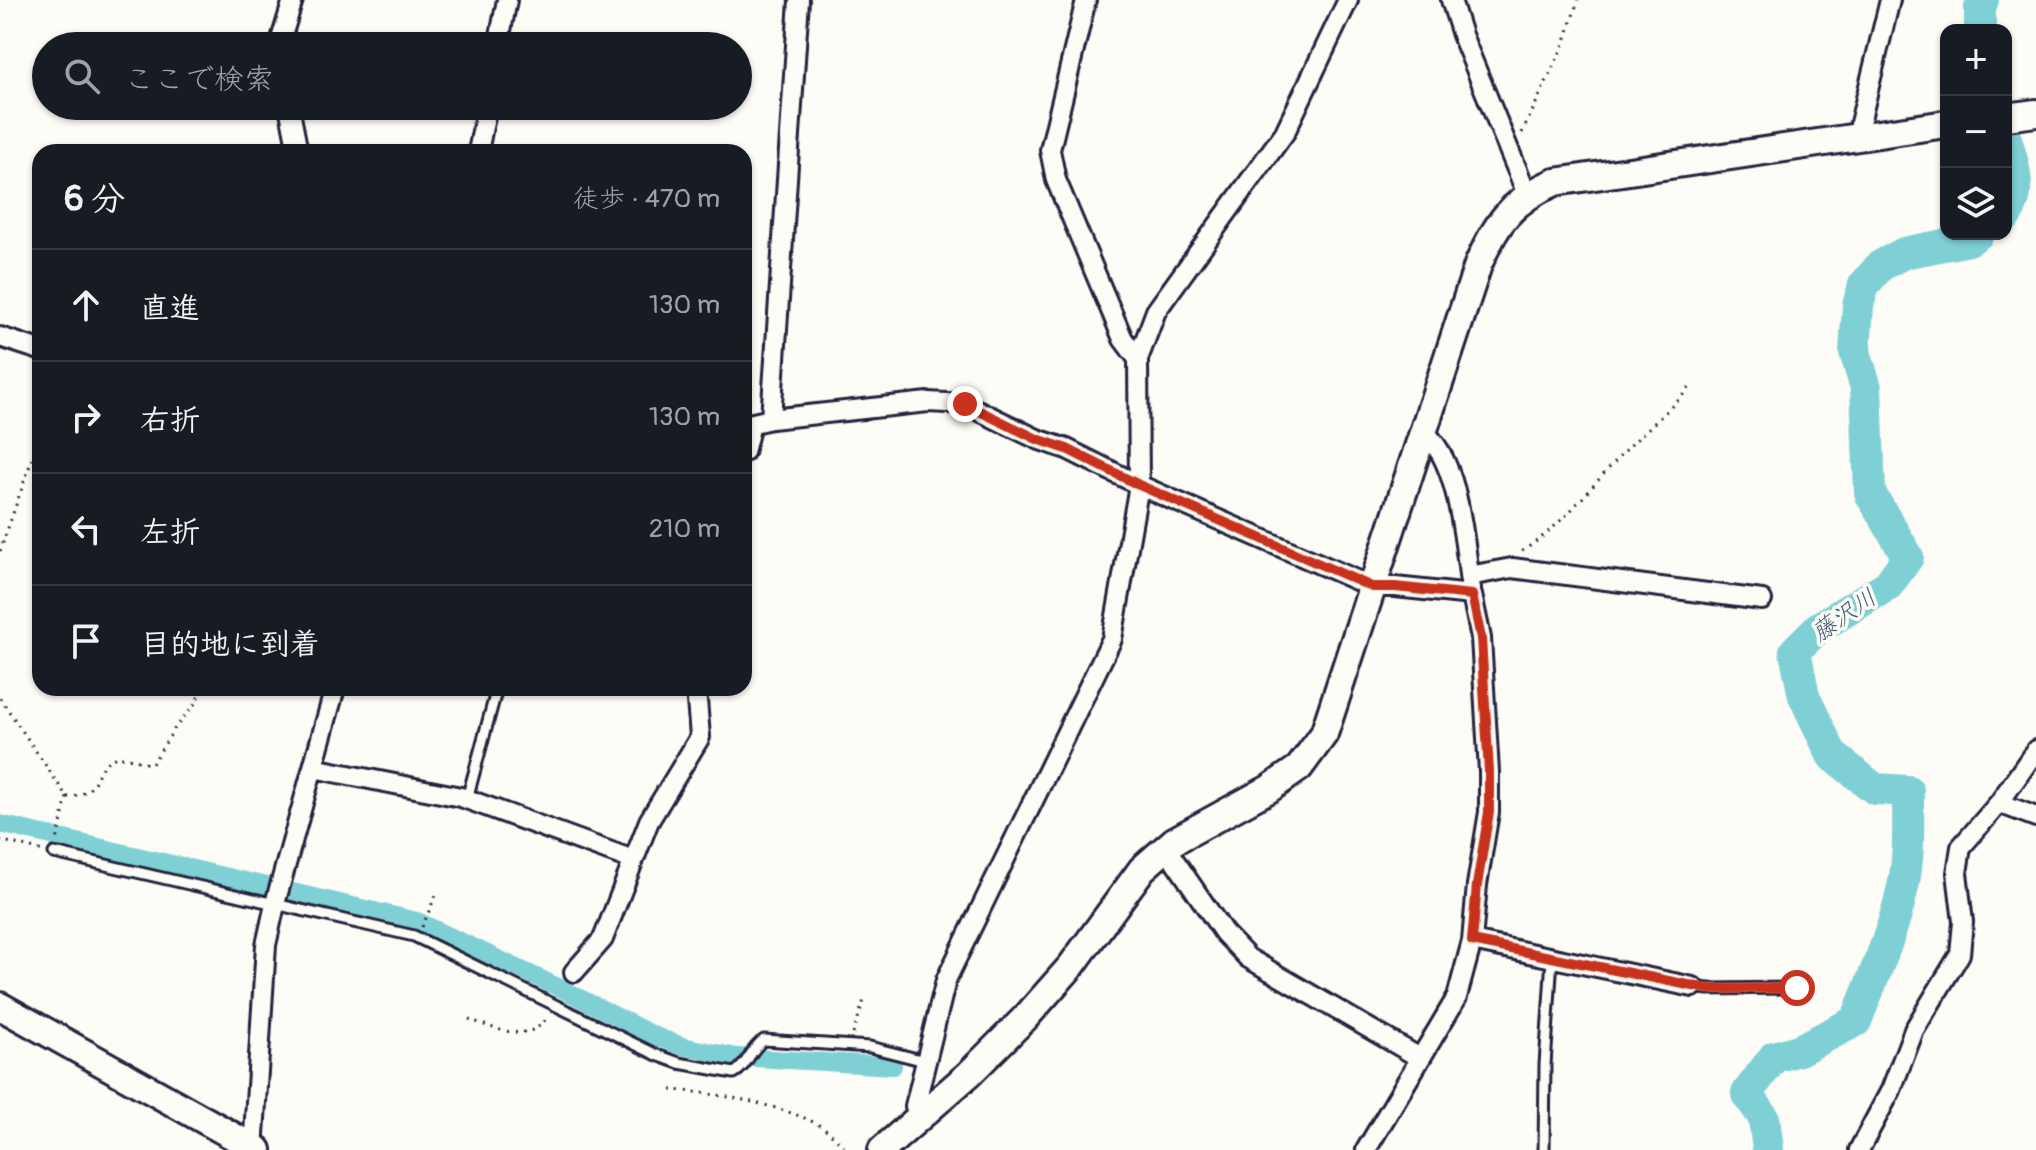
<!DOCTYPE html>
<html lang="ja">
<head>
<meta charset="utf-8">
<style>
  :root { --surface:#171b24; --page:#20242c; --text:#f1f3f6; --muted:#9ea1a6; --line:#363941 }
  body { margin:0; font-family:Pangolin,"Klee One",sans-serif; background:var(--page); color:var(--text) }
  .controls { position:absolute; right:24px; top:24px; display:grid; overflow:hidden; border-radius:16px; box-shadow:0 2px 6px #0004 }
  .controls button { width:72px; height:72px; display:grid; place-items:center; padding:0; border:0; border-bottom:2px solid var(--line); background:var(--surface); color:var(--text); font:40px sans-serif }
  .stop { position:absolute; width:24px; height:24px; margin:-18px; border:6px solid #c8321e; border-radius:50%; background:#fff }
  .stop.end { background:#c8321e; border-color:#fff; box-shadow:0 2px 8px #0008 }
  .list { margin:0; padding:0; list-style:none }
  h2 { display:flex; justify-content:space-between; align-items:center; height:104px; margin:0; padding:0 32px; font-size:34px }
  h2 small { font-size:26px; font-weight:400; color:var(--muted) }
  .list li { display:grid; grid-template-columns:52px 1fr auto; gap:24px; align-items:center; box-sizing:border-box; height:112px; padding:0 32px; border-top:2px solid var(--line) }
  .list b { display:block; font-size:30px; white-space:nowrap }
  .list em { font-size:26px; font-style:normal; color:var(--muted) }
  .icon { flex:none; width:44px; height:44px; fill:none; stroke:currentColor; stroke-width:2; stroke-linecap:round; stroke-linejoin:round }
  .map { position:relative; flex:none; width:2036px; height:1150px; overflow:hidden }
  .search { position:absolute; background:var(--surface); box-shadow:0 2px 6px #0004; left:32px; top:32px; width:720px; height:88px; display:flex; align-items:center; gap:20px; box-sizing:border-box; padding:0 28px; border-radius:44px; color:var(--muted); font-size:30px }
  .panel { position:absolute; background:var(--surface); box-shadow:0 2px 6px #0004; left:32px; top:144px; width:720px; height:552px; border-radius:24px }
  .map>svg:first-child { display:block }
</style>
</head>
<body>
<div class="map">
<svg width="2036" height="1150" viewBox="0 0 2036 1150">
  <rect width="100%" height="100%" fill="#fdfcf7"/>
  <filter id="ink" filterUnits="userSpaceOnUse"><feTurbulence type="fractalNoise" baseFrequency=".0125" numOctaves="2"/><feDisplacementMap in="SourceGraphic" scale="16" xChannelSelector="R" yChannelSelector="G"/><feConvolveMatrix kernelMatrix="1 2 1 2 8 2 1 2 1" color-interpolation-filters="sRGB"/></filter>
  <g filter="url(#ink)">
    <g fill="none" stroke-linecap="round" stroke-linejoin="round">
      <path stroke="#7fd0d5" stroke-width="18" d="M 0,824 L 417,921 L 560,988 L 655,1036 L 682,1046 L 737,1057 L 893,1066"/>
      <path stroke="#7fd0d5" stroke-width="32" d="M 1980,30 L 1980,7 L 1983,0
        M 2006,139 C 2014,165 2023,192 2006,216
        M 1768,1150 L 1764,1118 L 1747,1093 L 1774,1057 L 1799,1050 L 1856,1021 C 1872,979 1892,936 1902,891 C 1910,859 1908,824 1908,791 L 1875,789 L 1832,755 L 1804,696 L 1795,651 L 1818,628 L 1888,585 L 1908,557 L 1870,493 L 1866,388 L 1855,352 L 1858,305 L 1864,285 L 1880,266 L 1904,253 L 1969,240 L 1978,234"/>
      <g stroke="#22223b" stroke-width="15">
        <path id="lane" d="M 467,799 L 497,688
          M 54,853 L 414,936 L 657,1055 L 679,1063 L 734,1073 C 748,1066 751,1047 764,1040 L 870,1047 L 925,1061
          M 1693,987 L 1708,989 L 1797,988
          M 1544,1150 L 1545,1065 L 1552,958"/>
      </g>
      <g stroke="#22223b" stroke-width="24">
        <path id="street" d="M 1086,0 L 1050,150 L 1056,180 L 1123,339 L 1138,359
          M 1451,0 L 1462,35 L 1527,194
          M 279,46 L 293,0
          M 498,46 L 507,0
          M 289,106 L 298,152
          M 1864,135 L 1860,123 L 1890,0
          M 478,152 L 487,106
          M 0,337 L 40,350
          M 771,419 L 799,0
          M 744,425 L 771,419 L 928,402 L 965,404 L 1037,439 L 1067,449 L 1139,485 L 1372,587 L 1395,587 L 1472,595 L 1481,638 L 1489,772 L 1489,812 L 1477,885 L 1472,941 L 1457,997 L 1366,1150
          M 1423,431 C 1460,461 1464,544 1471,589
          M 744,452 L 751,424
          M 1469,576 L 1512,568 L 1762,600
          M 313,768 L 461,797 L 633,860
          M 1999,803 L 2036,817
          M 1166,848 L 1224,933 L 1248,958 L 1420,1058
          M 1472,941 L 1693,987
          M 574,972 L 603,939 L 649,821 L 700,737 L 696,688
          M 918,1119 L 915,1106 L 946,980 L 1112,639 L 1139,485 L 1138,359 L 1156,311 L 1285,132 L 1348,0
          M 253,1150 L 266,945 L 276,900 L 335,688
          M 1859,1150 L 1891,1090 L 1914,1030 L 1960,954 L 1963,922 L 1957,873 L 1961,847 L 1999,803 L 2036,750"/>
      </g>
      <g stroke="#22223b" stroke-width="32">
        <path id="secondary" d="M 2006,117 L 2036,113
          M 0,1006 L 258,1150
          M 882,1150 L 969,1074 L 1026,1017 L 1072,965 L 1142,869 L 1174,841 L 1269,789 L 1299,768 L 1324,734 L 1478,265 C 1496,223 1512,200 1555,182 L 1946,124"/>
      </g>
      <path stroke="#22223b" stroke-width="3" stroke-dasharray="2 6" stroke-linecap="butt" d="M 1522,133 L 1564,44 L 1578,0
        M 0,551 L 40,436
        M 1522,551 C 1563,526 1592,485 1625,451 C 1647,428 1671,409 1692,385
        M 0,698 L 67,797 L 57,841
        M 67,797 C 105,794 90,767 114,758 C 127,754 140,764 152,764 L 175,728 L 197,701 L 201,688
        M 0,840 L 43,851
        M 422,927 L 436,895
        M 469,1019 C 492,1028 531,1045 547,1017
        M 853,1034 L 865,997
        M 671,1090 C 712,1092 783,1105 819,1125 C 830,1131 839,1142 848,1150"/>
      <use href="#lane" stroke="#fdfcf7" stroke-width="9"/>
      <use href="#street" stroke="#fdfcf7" stroke-width="18"/>
      <use href="#secondary" stroke="#fdfcf7" stroke-width="26"/>
    </g>
  </g>
  <g fill="none" stroke-linecap="round" stroke-linejoin="round" filter="url(#ink)">
    <path stroke="#c8321e" stroke-width="10" d="M 965,404 L 1037,439 L 1067,449 L 1139,485 L 1372,587 L 1395,587 L 1472,595 L 1481,638 L 1489,772 L 1489,812 L 1477,885 L 1472,941 L 1708,989 L 1797,988"/>
  </g>
  <g text-anchor="middle" stroke-width="7" stroke-linejoin="round" paint-order="stroke">
    <g font-size="24" font-style="italic" fill="#435f71" stroke="#fdfcf7">
      <text transform="translate(1844 615) rotate(-35)" y="8">藤沢川</text>
    </g>
  </g>
</svg>
<div class="controls">
<button>+</button>
<button>−</button>
<button><svg class="icon" aria-label="layers" viewBox="0 0 24 24"><path d="M12 4l9 5-9 5-9-5zM3 14l9 5 9-5"/></svg></button>
</div>
<div class="stop" style="left:1797px;top:988px"></div>
<div class="stop end" style="left:965px;top:404px"></div>
<div class="search"><svg class="icon" aria-label="search" viewBox="0 0 24 24"><circle cx="10" cy="10" r="6"/><path d="M15 15l6 6"/></svg>ここで検索</div>
<section class="panel">
<h2>6 分<small>徒歩 · 470 m</small></h2>
<ul class="list">
<li><svg class="icon" aria-label="ahead" viewBox="0 0 24 24"><path d="M12 20V5M6 11l6-6 6 6"/></svg><div><b>直進</b></div><em>130 m</em></li>
<li><svg class="icon" aria-label="right" viewBox="0 0 24 24"><path d="M7 20v-9h11M14 6l5 5-5 5"/></svg><div><b>右折</b></div><em>130 m</em></li>
<li><svg class="icon" aria-label="left" viewBox="0 0 24 24"><path d="M17 20v-9H6M10 6l-5 5 5 5"/></svg><div><b>左折</b></div><em>210 m</em></li>
<li><svg class="icon" aria-label="arrive" viewBox="0 0 24 24"><path d="M6 21V4h12l-3 4 3 4H6"/></svg><div><b>目的地に到着</b></div></li>
</ul>
</section>
</div>
</body>
</html>
